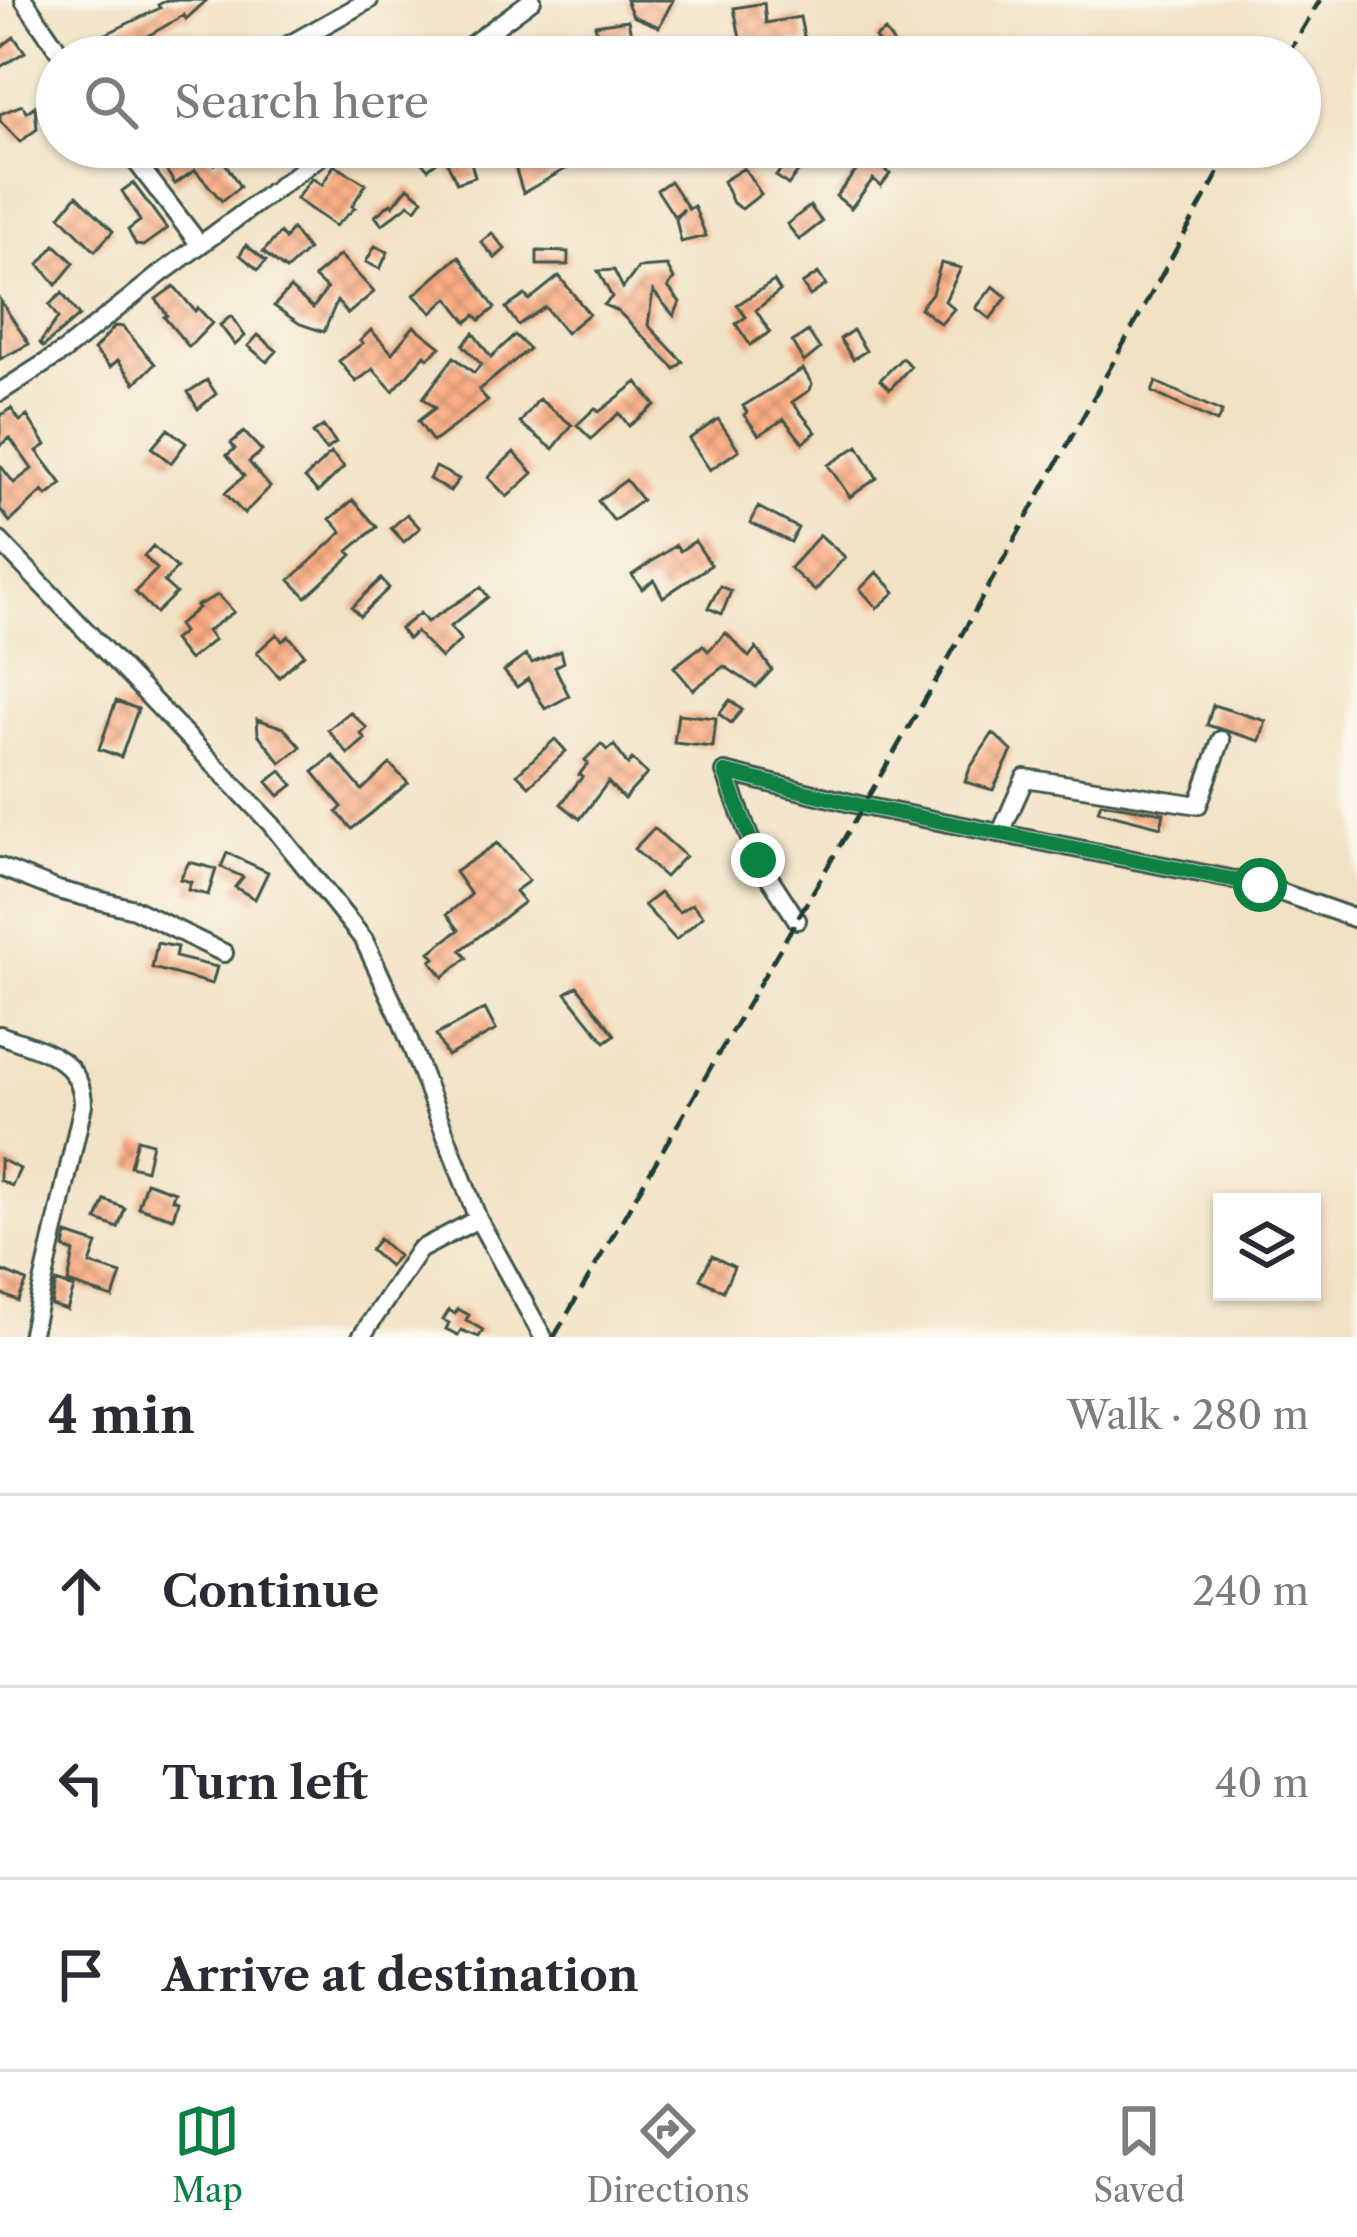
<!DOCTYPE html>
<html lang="en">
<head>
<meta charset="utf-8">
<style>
  :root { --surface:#fff; --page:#f2f2f3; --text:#2b2b33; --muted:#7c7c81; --line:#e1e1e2; --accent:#0b8043 }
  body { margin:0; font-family:"Libre Caslon Text",serif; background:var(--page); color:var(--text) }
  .controls { position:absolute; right:36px; bottom:36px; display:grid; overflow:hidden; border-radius:0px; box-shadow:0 3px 9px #0004 }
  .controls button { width:108px; height:108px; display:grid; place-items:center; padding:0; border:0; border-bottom:3px solid var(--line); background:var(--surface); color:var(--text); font:60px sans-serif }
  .stop { position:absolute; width:36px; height:36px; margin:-27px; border:9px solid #0b8043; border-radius:50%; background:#fff }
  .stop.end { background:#0b8043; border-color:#fff; box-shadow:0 3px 12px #0008 }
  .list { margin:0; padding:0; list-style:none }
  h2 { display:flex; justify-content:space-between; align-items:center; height:156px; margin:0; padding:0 48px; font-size:51px }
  h2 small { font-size:39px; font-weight:400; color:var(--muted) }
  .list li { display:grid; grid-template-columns:78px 1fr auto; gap:36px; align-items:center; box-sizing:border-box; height:192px; padding:0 48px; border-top:3px solid var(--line) }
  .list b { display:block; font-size:45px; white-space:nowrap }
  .list em { font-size:39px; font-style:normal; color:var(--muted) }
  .icon { flex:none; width:66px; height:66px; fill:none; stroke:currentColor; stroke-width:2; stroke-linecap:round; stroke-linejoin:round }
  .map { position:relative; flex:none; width:1357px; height:1337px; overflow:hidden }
  .search { position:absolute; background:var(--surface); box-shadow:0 3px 9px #0004; left:36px; right:36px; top:36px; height:132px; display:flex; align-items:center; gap:30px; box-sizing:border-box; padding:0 42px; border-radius:66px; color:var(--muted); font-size:45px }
  .sheet { height:732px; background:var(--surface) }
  nav { display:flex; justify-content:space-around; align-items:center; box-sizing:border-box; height:168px; border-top:3px solid var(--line); background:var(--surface); font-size:33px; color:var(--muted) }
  nav a { display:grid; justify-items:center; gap:6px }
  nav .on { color:var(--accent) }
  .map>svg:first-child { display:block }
</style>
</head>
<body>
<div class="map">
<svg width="1357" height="1337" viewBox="0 0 1357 1337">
  <defs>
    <pattern id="building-cross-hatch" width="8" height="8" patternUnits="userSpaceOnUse" patternTransform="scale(3)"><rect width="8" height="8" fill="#fcad84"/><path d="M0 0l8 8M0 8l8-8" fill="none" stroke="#cb8e6d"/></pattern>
  </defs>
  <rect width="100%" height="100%" fill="#fbf7ec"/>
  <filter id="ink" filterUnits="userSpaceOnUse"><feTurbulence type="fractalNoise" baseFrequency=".00833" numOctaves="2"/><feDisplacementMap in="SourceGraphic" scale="24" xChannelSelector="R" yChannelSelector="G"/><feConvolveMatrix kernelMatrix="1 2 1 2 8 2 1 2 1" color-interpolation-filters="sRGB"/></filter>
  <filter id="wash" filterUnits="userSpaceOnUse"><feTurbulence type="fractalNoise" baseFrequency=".004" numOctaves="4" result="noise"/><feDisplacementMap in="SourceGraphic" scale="48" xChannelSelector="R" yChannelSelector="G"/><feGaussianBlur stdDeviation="2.7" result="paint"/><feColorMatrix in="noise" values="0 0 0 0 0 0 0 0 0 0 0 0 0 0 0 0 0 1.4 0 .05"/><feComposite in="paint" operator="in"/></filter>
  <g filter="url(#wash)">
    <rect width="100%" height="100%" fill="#f2e2c5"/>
    <g id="blocks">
      <path fill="url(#building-cross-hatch)" d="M 167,0 L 207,0 L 186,19 L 184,15 L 129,47 L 134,57 L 120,57 L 104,35 L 160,8 L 158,5 Z
        M 626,0 L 673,0 L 659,27 L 633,16 Z
        M 764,3 L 766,23 L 800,17 L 805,42 L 742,48 L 734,8 Z
        M 628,20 L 633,44 L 609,57 L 586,57 L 601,48 L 595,25 Z
        M 885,31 L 903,57 L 888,57 L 875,38 Z
        M 14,37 L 25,52 L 0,67 L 0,48 Z
        M 22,105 L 27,112 L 35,106 L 37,129 L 20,142 L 0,121 L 0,114 Z
        M 181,147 L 203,147 L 215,164 L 222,158 L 240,187 L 222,201 L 195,170 L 175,184 L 161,162 Z
        M 408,147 L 455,147 L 451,150 L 458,158 L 469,154 L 475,177 L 457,183 L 444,156 L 428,169 Z
        M 509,147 L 604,147 L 523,193 Z
        M 868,147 L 884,147 L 873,160 L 890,174 L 881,186 L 873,179 L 851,208 L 836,196 L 856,171 L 852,168 Z
        M 790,158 L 802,167 L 788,185 L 776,176 Z
        M 334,165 L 366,184 L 352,206 L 355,208 L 335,226 L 296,199 L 312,178 L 322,185 Z
        M 744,168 L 761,194 L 742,209 L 733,203 L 723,181 Z
        M 670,181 L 689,209 L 694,206 L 706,236 L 681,242 L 676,219 L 684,209 L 674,216 L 657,190 Z
        M 133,183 L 167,229 L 143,246 L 136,245 L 128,230 L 140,221 L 122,191 Z
        M 408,187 L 423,199 L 416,209 L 409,204 L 382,225 L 375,216 L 391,203 L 393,206 Z
        M 77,195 L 113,231 L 95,251 L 60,216 Z
        M 810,206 L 822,222 L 799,240 L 787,224 Z
        M 292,229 L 308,250 L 286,270 L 263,252 L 280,233 L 285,239 Z
        M 492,233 L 505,249 L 495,258 L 481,242 Z
        M 55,245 L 74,263 L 56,285 L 39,264 Z
        M 246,245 L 266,261 L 258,270 L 240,255 Z
        M 375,246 L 388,252 L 380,269 L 366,262 Z
        M 537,251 L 568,252 L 568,265 L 537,265 Z
        M 340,255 L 374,292 L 348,314 L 337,301 L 324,332 L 300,324 L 274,306 L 290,288 L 313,308 L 327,289 L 314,277 Z
        M 459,256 L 495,308 L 480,320 L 475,315 L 467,322 L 448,298 L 432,313 L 414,295 Z
        M 941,263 L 961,268 L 945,301 L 954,309 L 941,324 L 920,308 L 932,293 Z
        M 667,266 L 674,279 L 668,287 L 680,302 L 674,316 L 653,291 L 648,325 L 683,362 L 675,369 L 618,311 L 604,305 L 612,297 L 598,271 L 614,270 L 623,288 L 638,268 Z
        M 818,273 L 826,285 L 810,296 L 802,284 Z
        M 559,276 L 589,314 L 566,333 L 545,307 L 518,325 L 506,308 L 525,295 L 529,300 Z
        M 774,281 L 780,291 L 756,310 L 770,332 L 750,345 L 736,324 L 746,317 L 737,305 Z
        M 174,286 L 195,311 L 198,308 L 212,323 L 189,347 L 164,317 L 167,315 L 156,299 Z
        M 993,286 L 1007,297 L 990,319 L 976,308 Z
        M 62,293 L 79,316 L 43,347 L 40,343 L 58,318 L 49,305 Z
        M 0,300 L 29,344 L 0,359 Z
        M 231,316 L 245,336 L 235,345 L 220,325 Z
        M 115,326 L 123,327 L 155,364 L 135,383 L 118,360 L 110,367 L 94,350 Z
        M 414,326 L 441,347 L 428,358 L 425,355 L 393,391 L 373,369 L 356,382 L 339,361 L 363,343 L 360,341 L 371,330 L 392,353 Z
        M 853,330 L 866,351 L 853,359 L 840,339 Z
        M 808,331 L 820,349 L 804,362 L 792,342 Z
        M 473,333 L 491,357 L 515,335 L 529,349 L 479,390 L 488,401 L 433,442 L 418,421 L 435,408 L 423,398 L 454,357 L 474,373 L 481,364 L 463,345 Z
        M 258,335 L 277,351 L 267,362 L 248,346 Z
        M 902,358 L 911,366 L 890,389 L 880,380 Z
        M 803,369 L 812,384 L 810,390 L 792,402 L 816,432 L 803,443 L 784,419 L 759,435 L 744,415 L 747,412 L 743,406 Z
        M 207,380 L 216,394 L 198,409 L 188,392 Z
        M 637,382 L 655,405 L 629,426 L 619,413 L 591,439 L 577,425 L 595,408 L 599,412 Z
        M 1156,382 L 1222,412 L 1217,422 L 1152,392 Z
        M 539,399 L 572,425 L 553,449 L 520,423 Z
        M 11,408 L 20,421 L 27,416 L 46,445 L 37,451 L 62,484 L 47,496 L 43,491 L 10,522 L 0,509 L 0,465 L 14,483 L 32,469 L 10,438 L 0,446 L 0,416 Z
        M 718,419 L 739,450 L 710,470 L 689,439 Z
        M 323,426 L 336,443 L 326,450 L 313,433 Z
        M 168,429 L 186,443 L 171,463 L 152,448 Z
        M 244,432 L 262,451 L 249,462 L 270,487 L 244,514 L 225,493 L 244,476 L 227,455 L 235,449 L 231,443 Z
        M 858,446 L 877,478 L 850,497 L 828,465 Z
        M 514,452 L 533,473 L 507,497 L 488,477 Z
        M 331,453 L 344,467 L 318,492 L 305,478 Z
        M 436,467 L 459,479 L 450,491 L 429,479 Z
        M 626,480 L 642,500 L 614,521 L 598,501 Z
        M 353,500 L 377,527 L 348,551 L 352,555 L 306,597 L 290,580 L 342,532 L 330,519 Z
        M 758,507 L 798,528 L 791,542 L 751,523 Z
        M 407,514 L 420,528 L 404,542 L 391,528 Z
        M 820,535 L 845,557 L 815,591 L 790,568 Z
        M 695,541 L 711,565 L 663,597 L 654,580 L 642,589 L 632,575 L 676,545 L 680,551 Z
        M 153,546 L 177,568 L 164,582 L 176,593 L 156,613 L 135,592 L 157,569 L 144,556 Z
        M 877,572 L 895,592 L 877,608 L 860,589 Z
        M 381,579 L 389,588 L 360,616 L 352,607 Z
        M 720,586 L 731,591 L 722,614 L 708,608 Z
        M 481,587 L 488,597 L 450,627 L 461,640 L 441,658 L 416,632 L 408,639 L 400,629 L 420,613 L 427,622 Z
        M 218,595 L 234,612 L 207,631 L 214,640 L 189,660 L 173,640 L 183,632 L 178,625 L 198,608 L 196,606 Z
        M 726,633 L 749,657 L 756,648 L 772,670 L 756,687 L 724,666 L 693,690 L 674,667 L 703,645 L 708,651 Z
        M 277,634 L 282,641 L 289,636 L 304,654 L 279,677 L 257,652 Z
        M 561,651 L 564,662 L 555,667 L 569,696 L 545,709 L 528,679 L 517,687 L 504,671 L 526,655 L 532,663 Z
        M 730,700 L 742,710 L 731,723 L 719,714 Z
        M 116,701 L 138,709 L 121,757 L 99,749 Z
        M 1213,705 L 1266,721 L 1260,741 L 1207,725 Z
        M 350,712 L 367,728 L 361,734 L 365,739 L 348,754 L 328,730 Z
        M 678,714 L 716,718 L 713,747 L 674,743 Z
        M 257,719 L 284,728 L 301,747 L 281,763 L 258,734 Z
        M 993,733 L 1012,751 L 993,790 L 965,782 L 970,768 Z
        M 555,739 L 566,751 L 529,786 L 517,774 Z
        M 601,744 L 607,750 L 614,745 L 628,765 L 632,759 L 647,774 L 624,799 L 608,782 L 580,819 L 561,804 L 582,777 L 579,775 L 588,763 L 585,760 Z
        M 333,756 L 362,790 L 390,764 L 408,783 L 352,829 L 337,812 L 342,807 L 313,772 Z
        M 281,771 L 293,785 L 279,796 L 267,782 Z
        M 1101,803 L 1164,813 L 1161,827 L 1098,811 Z
        M 654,828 L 685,856 L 665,877 L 634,849 Z
        M 497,843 L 529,881 L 515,891 L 524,902 L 461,950 L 467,958 L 443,977 L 431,961 L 435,958 L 430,952 L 459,930 L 447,914 L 471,895 L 455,872 Z
        M 227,853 L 268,872 L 255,899 L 235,887 L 243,877 L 221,867 Z
        M 189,862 L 216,869 L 208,895 L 188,890 L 191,882 L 180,879 Z
        M 660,893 L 679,912 L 692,904 L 703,916 L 676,940 L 644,905 Z
        M 157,943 L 177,947 L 175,957 L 217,967 L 212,984 L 152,968 Z
        M 577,986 L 615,1035 L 605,1042 L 566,993 Z
        M 485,1009 L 496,1030 L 447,1056 L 436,1035 Z
        M 137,1139 L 152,1143 L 146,1170 L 130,1166 Z
        M 0,1159 L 20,1169 L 12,1186 L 0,1180 Z
        M 146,1182 L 175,1192 L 172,1199 L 178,1201 L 173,1218 L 138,1207 Z
        M 105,1200 L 125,1208 L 118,1228 L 97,1220 Z
        M 67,1234 L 97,1244 L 90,1264 L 121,1274 L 113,1298 L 68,1283 L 74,1252 L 64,1248 Z
        M 379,1239 L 398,1256 L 389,1266 L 370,1250 Z
        M 712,1256 L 734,1267 L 723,1291 L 700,1279 Z
        M 0,1270 L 27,1281 L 18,1301 L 0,1293 Z
        M 56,1282 L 74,1288 L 67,1310 L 51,1305 Z
        M 458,1309 L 469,1315 L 466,1320 L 483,1330 L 479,1337 L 461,1330 L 458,1335 L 446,1329 L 449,1323 L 443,1320 L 449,1310 L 455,1314 Z"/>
    </g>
  </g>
  <g filter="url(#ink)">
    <use href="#blocks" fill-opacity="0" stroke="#3f564a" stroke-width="3"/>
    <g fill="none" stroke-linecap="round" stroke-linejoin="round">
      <g stroke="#3f564a" stroke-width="22">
        <path id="street" d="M 24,0 L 63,57
          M 267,57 L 369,0
          M 455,57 L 532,0
          M 125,147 L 200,245
          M 0,392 L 64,351 L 159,275 L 333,147
          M 0,541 L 271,824 L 364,940 L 402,1022 L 478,1219 L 543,1337
          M 1001,832 L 1025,778 L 1198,805 L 1221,740
          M 0,867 L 58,890 L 134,909 L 224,953
          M 797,920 L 758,860 L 725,772 L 863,806 L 1260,885 L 1357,919
          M 0,1035 C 38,1049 83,1057 83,1105 L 31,1337
          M 361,1337 L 419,1250 L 478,1219"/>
      </g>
      <use href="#street" stroke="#fff" stroke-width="16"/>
      <path stroke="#1f3d34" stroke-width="4.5" stroke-dasharray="18 9" stroke-linecap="butt" d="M 1286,57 L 1320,0
        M 554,1337 L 942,670 L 1233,147"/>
    </g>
  </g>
  <g fill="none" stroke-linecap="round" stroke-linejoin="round" filter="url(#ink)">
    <path stroke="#0b8043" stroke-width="15" d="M 758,860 L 725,772 L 863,806 L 1260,885"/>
  </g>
</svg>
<div class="controls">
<button><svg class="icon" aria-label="layers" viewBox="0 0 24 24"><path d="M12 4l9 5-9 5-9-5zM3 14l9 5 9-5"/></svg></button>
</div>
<div class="stop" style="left:1260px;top:885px"></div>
<div class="stop end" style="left:758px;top:860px"></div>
<div class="search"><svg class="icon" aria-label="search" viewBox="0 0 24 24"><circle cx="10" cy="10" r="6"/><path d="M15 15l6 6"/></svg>Search here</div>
</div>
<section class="sheet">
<h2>4 min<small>Walk · 280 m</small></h2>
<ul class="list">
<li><svg class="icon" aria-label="ahead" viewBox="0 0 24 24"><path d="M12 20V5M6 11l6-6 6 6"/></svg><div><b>Continue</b></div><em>240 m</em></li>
<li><svg class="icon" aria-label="left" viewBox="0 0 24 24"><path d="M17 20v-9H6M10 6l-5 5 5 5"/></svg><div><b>Turn left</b></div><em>40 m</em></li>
<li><svg class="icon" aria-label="arrive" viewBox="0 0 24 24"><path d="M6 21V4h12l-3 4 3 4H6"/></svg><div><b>Arrive at destination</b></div></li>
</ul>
</section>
<nav>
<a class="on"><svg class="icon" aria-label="map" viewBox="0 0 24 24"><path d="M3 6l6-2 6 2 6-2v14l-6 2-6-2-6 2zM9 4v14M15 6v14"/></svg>Map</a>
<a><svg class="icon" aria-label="directions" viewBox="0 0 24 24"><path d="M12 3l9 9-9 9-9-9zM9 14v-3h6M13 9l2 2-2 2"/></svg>Directions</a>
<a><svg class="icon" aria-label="saved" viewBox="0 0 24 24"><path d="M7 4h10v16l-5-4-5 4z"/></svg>Saved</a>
</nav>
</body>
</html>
